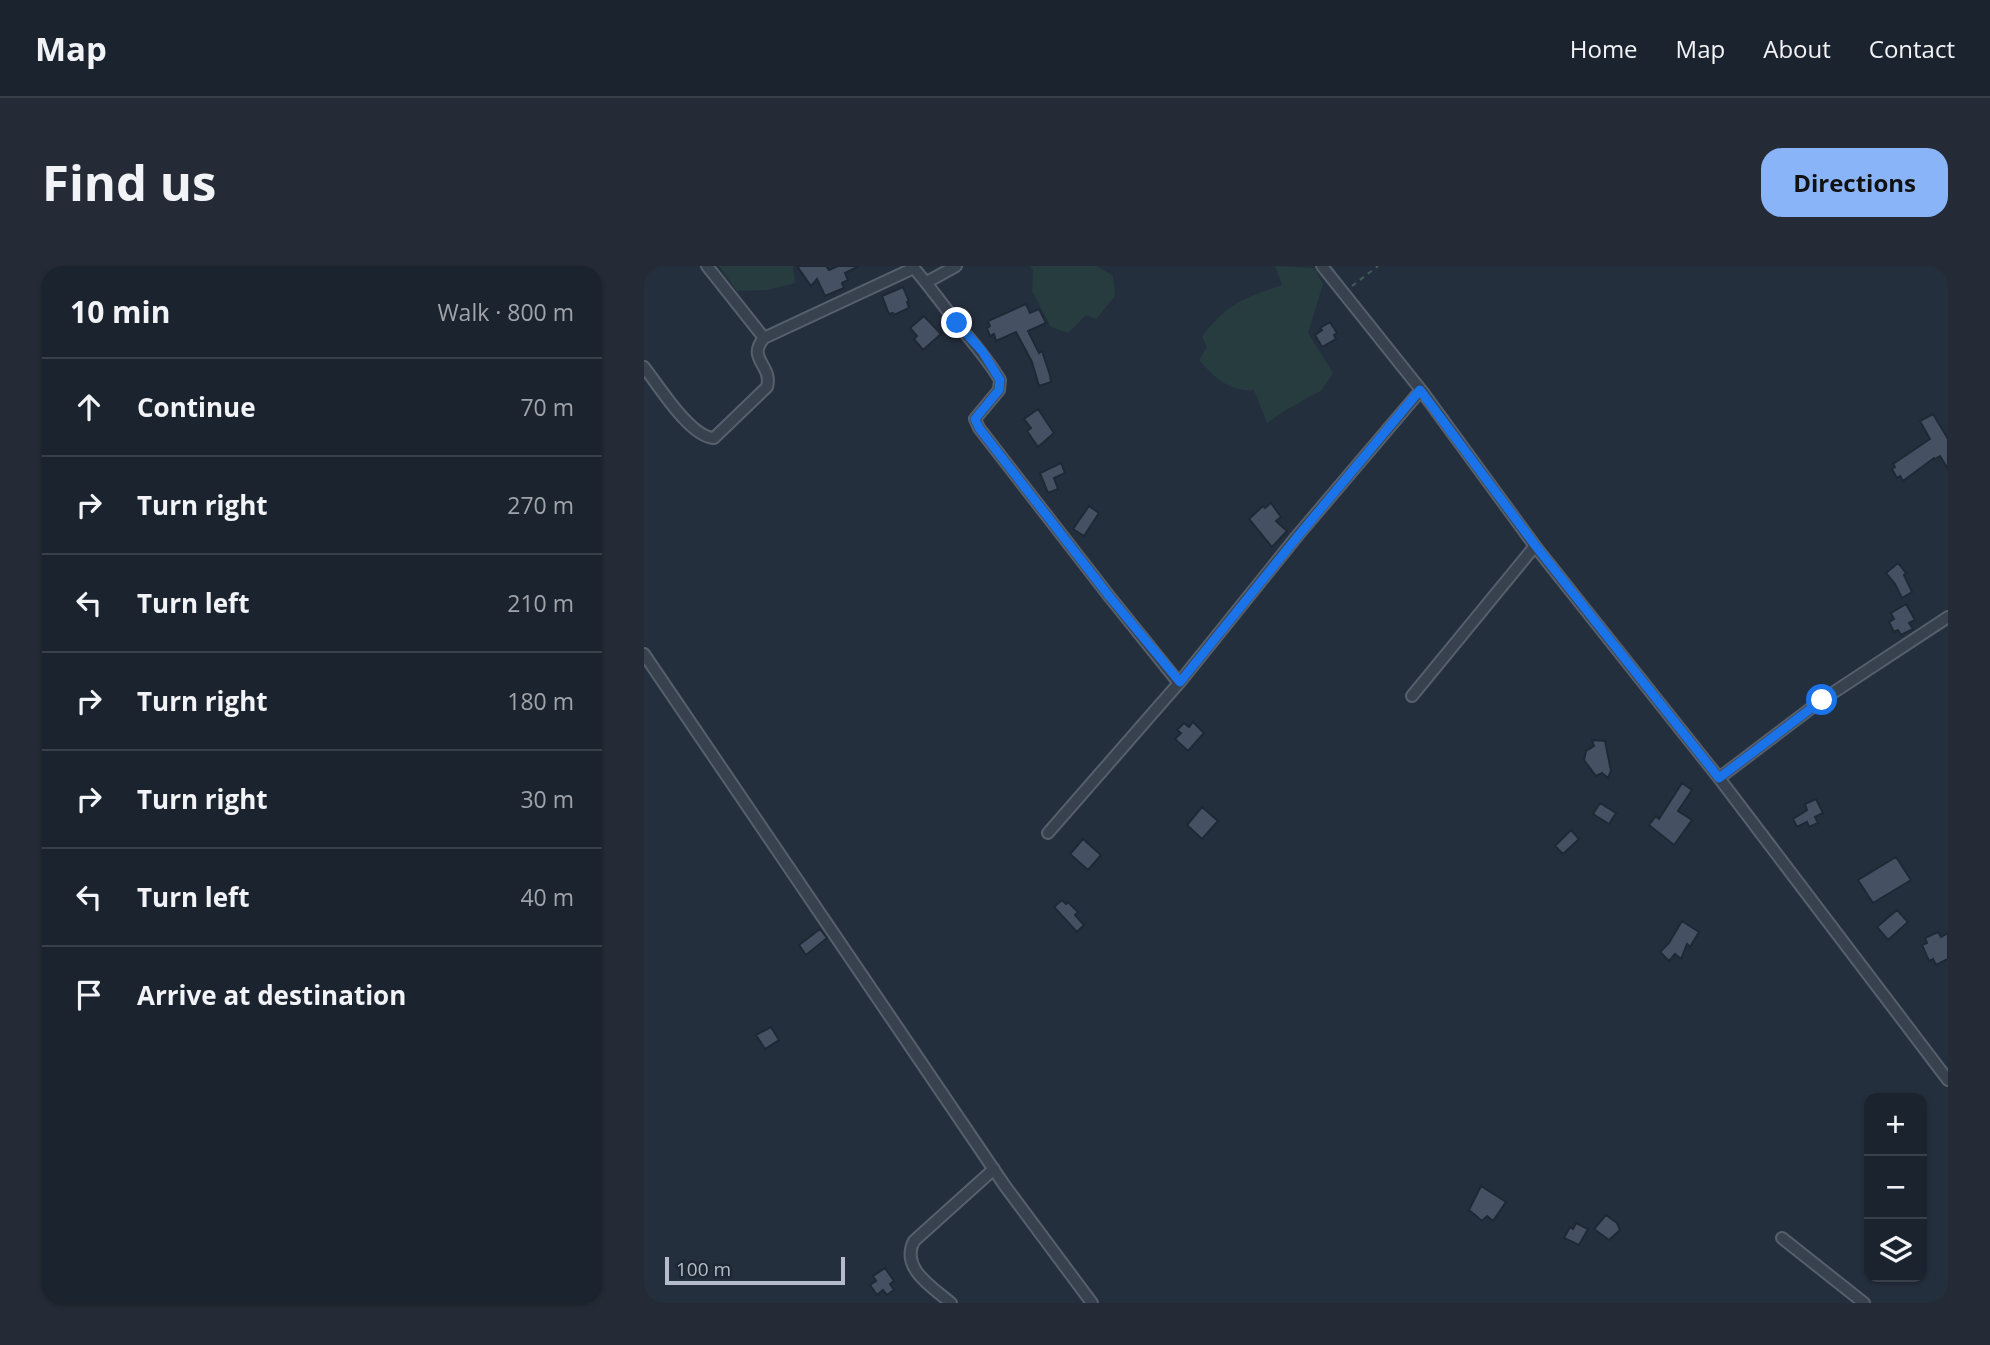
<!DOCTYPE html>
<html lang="en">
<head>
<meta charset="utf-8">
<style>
  :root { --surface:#1b232e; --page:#242b36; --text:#f1f3f6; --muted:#a0a4aa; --line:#39404a; --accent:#8ab4f8 }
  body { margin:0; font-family:"Open Sans",sans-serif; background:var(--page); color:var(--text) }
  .controls { position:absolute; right:21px; bottom:21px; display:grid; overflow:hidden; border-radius:14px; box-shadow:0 2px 5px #0004 }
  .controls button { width:63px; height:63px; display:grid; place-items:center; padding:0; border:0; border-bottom:2px solid var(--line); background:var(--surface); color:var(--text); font:35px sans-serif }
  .scale { position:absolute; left:21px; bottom:18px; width:180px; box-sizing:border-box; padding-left:7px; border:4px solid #b4bcc9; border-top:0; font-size:19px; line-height:24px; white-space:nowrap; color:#b4bcc9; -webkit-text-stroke:5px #1d2633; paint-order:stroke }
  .stop { position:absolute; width:21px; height:21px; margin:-16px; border:5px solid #1a73e8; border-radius:50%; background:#fff }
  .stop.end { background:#1a73e8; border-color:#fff; box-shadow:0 2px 7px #0008 }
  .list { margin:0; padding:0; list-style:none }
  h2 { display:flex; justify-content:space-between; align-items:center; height:91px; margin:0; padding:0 28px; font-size:30px }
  h2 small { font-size:23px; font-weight:400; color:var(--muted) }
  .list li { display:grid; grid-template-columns:46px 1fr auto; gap:21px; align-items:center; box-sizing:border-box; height:98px; padding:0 28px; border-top:2px solid var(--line) }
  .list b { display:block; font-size:26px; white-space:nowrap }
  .list em { font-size:23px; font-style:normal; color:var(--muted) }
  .icon { flex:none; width:38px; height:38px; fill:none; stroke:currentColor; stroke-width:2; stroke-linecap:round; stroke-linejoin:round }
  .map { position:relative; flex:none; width:1304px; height:1037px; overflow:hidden; border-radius:21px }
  header { display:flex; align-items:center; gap:42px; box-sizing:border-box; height:98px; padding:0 35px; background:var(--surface); border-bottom:2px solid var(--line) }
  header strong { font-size:33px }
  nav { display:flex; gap:38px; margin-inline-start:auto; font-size:24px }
  .intro { display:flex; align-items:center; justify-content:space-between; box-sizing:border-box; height:168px; padding:0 42px }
  h1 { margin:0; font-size:49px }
  .button { padding:18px 32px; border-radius:21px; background:var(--accent); color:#111; font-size:24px; font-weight:700 }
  main { display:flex; gap:42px; padding:0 42px }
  aside { flex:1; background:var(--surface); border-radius:21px; box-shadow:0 2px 5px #0004 }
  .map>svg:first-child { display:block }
</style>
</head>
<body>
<header>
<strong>Map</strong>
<nav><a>Home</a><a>Map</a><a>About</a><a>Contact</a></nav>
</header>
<div class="intro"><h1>Find us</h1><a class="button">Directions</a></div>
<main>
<aside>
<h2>10 min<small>Walk · 800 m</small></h2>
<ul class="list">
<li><svg class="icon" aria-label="ahead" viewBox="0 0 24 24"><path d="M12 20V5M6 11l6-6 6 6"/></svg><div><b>Continue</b></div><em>70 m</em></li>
<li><svg class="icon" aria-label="right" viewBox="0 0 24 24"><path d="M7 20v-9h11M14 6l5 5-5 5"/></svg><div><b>Turn right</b></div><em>270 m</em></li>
<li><svg class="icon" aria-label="left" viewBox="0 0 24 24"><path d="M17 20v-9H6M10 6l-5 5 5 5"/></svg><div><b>Turn left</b></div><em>210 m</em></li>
<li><svg class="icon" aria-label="right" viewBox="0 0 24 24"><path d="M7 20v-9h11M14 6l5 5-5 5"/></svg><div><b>Turn right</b></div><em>180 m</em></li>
<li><svg class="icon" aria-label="right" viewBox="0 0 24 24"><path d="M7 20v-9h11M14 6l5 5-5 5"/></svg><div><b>Turn right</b></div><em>30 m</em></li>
<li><svg class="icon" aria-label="left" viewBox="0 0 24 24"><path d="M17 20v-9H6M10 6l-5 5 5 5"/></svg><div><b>Turn left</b></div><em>40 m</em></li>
<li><svg class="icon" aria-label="arrive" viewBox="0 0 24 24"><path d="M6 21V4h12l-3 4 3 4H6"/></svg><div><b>Arrive at destination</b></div></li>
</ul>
</aside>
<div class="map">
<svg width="1304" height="1037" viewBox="0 0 1304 1037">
  <rect width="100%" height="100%" fill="#242f3e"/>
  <path fill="#263c3f" d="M 75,0 L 149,0 L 151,17 L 124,24 L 93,25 Z
    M 386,0 L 453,0 L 469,10 L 471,30 L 452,53 L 442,49 L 424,67 L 407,61 L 388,25 L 389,5 Z
    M 631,0 L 670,2 L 679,18 L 664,67 L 689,107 L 678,124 L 642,144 L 623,157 L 610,124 C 585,126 571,112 555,94 L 563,81 L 558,71 C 582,38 600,32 638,19 Z"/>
  <path fill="#455162" stroke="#1f2835" stroke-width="2" d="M 153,0 L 182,0 L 185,4 L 194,0 L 215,0 L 201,7 L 204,14 L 198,17 L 200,22 L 181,30 L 173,13 L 167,20 Z
    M 259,21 L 265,35 L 263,36 L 265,42 L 250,49 L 249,47 L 245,48 L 238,30 Z
    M 382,38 L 386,47 L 395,43 L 402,57 L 384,65 L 395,87 L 398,85 L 406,109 L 407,116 L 395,120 L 388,96 L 372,66 L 352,75 L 350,68 L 346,70 L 343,62 L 346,60 L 344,55 Z
    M 280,50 L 297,68 L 279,84 L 270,73 L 273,70 L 266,62 Z
    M 686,56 L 693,67 L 690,69 L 692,73 L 678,81 L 671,69 L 678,64 L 676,62 Z
    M 394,143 L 410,167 L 394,181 L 383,165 L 387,162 L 380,153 Z
    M 1289,148 L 1304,173 L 1304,203 L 1296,190 L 1291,193 L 1290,192 L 1259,215 L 1256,210 L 1253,212 L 1248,203 L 1251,201 L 1249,198 L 1286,173 L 1276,155 Z
    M 417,197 L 421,207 L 410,212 L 414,223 L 404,227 L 396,207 Z
    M 627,237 L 637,251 L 632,255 L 643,265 L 628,281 L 605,253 L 619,240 L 621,242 Z
    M 445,240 L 455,247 L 440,270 L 429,263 Z
    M 1254,297 L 1262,307 L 1260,309 L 1268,326 L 1258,332 L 1251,318 L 1242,307 Z
    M 1262,338 L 1271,354 L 1265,357 L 1269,363 L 1257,369 L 1254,364 L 1250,366 L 1245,356 L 1250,353 L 1247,347 Z
    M 549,456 L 560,467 L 544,485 L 531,473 L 537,467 L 533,464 L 540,457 L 545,461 Z
    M 948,474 L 961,475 L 967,505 L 964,512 L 958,507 L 952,510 L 940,494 L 942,485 L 950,480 Z
    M 1038,517 L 1048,524 L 1034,545 L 1048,554 L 1030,579 L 1005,559 L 1012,550 L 1015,553 Z
    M 1172,533 L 1179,547 L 1171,551 L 1174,557 L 1165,561 L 1163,556 L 1153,561 L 1149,553 L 1163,544 L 1161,538 Z
    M 956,537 L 972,547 L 965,558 L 949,548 Z
    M 558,541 L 574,555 L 558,573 L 543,559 Z
    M 927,564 L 935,573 L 919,588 L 911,580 Z
    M 439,573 L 457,589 L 444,604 L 426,588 Z
    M 1252,591 L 1267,614 L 1229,637 L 1214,614 Z
    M 418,634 L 422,638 L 424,636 L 434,646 L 431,649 L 440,659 L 433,666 L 410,641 Z
    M 1253,644 L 1264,656 L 1244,674 L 1233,661 Z
    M 1038,655 L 1055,666 L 1046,681 L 1043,678 L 1037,693 L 1031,688 L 1025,695 L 1016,686 L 1025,677 Z
    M 176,663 L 183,672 L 162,689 L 155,679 Z
    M 1294,666 L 1297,671 L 1304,667 L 1304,693 L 1292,699 L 1289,693 L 1285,695 L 1278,679 L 1283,677 L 1281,672 Z
    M 127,761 L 135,774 L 121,783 L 112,769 Z
    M 837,920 L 862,936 L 849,955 L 843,950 L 838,955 L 825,944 Z
    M 962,949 L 973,957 L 976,964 L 965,974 L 950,963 Z
    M 932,957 L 944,963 L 935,979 L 920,972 L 926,961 L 929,963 Z
    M 241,1002 L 250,1015 L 246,1018 L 250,1024 L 243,1029 L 239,1024 L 233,1029 L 226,1019 L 232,1015 L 229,1010 Z"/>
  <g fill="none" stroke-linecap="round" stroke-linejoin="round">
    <g stroke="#565f6c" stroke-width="14">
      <path id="minor" d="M 63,0 L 120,72
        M 268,0 C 284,18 298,38 313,57 C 328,76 344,93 356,114 L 355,124 L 331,153 L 335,162 L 465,330 L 535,417
        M 678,0 L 777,124 L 891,280 L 1075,512 L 1304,814
        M 283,16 L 312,0
        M 0,101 C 15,120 46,171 70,172 L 123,121 C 129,99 102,93 120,72 L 270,2
        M 0,388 L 361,920 L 448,1037
        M 768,430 L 891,280
        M 1075,512 L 1178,434 L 1304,351
        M 404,567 L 535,417 L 654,269 L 777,124
        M 1138,972 L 1220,1037
        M 307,1037 C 288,1021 256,1002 270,975 L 350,903"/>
    </g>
    <path stroke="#44595c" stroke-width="2" stroke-dasharray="5 5" stroke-linecap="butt" d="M 708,20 L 734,0"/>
    <use href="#minor" stroke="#38414e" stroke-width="10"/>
  </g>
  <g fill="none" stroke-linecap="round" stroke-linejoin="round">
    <path stroke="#1a73e8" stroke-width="9" d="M 313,57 L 338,85 L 356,114 L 355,124 L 331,153 L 335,162 L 465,330 L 536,416 L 654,270 L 776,124 L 891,279 L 1075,512 L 1178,434"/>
  </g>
</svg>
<div class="controls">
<button>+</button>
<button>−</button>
<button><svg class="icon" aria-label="layers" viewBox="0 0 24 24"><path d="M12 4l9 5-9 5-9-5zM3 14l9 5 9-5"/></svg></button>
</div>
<div class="scale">100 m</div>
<div class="stop" style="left:1178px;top:434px"></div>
<div class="stop end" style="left:313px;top:57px"></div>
</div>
</main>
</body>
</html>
